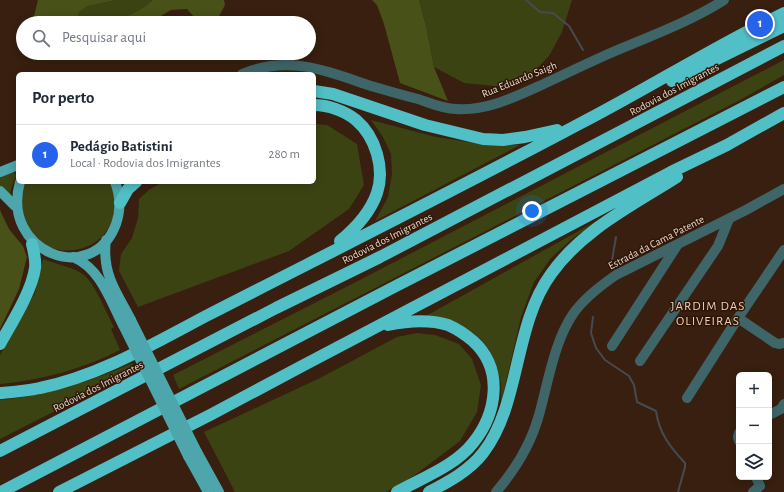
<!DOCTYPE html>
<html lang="pt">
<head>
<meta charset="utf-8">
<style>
  :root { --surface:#fff; --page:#f6f6f7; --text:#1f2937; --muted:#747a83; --line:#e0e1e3; --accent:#2563eb }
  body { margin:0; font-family:"Alegreya Sans",sans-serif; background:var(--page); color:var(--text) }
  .controls { position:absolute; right:12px; bottom:12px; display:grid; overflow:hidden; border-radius:6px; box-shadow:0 2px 10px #0003 }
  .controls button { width:36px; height:36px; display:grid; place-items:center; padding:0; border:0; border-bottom:1px solid var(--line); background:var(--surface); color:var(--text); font:20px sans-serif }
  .you { position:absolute; left:532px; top:211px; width:14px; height:14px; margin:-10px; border:3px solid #fff; border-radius:50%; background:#1a73e8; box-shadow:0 0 0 6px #1a73e833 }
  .badge { display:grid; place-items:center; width:26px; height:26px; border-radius:50%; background:var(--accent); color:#fff; font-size:13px; font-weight:700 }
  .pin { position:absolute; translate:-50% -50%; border:2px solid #fff; box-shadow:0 1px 4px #0006 }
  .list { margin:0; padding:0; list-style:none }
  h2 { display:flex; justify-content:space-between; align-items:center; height:52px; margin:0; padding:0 16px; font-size:17px }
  h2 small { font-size:13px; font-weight:400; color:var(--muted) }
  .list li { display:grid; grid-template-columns:26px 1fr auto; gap:12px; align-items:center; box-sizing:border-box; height:60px; padding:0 16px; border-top:1px solid var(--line) }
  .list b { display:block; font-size:15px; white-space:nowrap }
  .list p { margin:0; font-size:13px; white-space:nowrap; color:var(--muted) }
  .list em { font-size:13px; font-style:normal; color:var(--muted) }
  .icon { flex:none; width:22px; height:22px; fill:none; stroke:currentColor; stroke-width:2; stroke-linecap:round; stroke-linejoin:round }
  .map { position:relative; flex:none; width:784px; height:492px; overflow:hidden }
  .search { position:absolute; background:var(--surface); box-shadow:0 2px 10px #0003; left:16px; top:16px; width:300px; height:44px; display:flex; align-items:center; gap:10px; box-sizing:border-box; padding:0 14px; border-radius:22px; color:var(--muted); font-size:15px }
  .panel { position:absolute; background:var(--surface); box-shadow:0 2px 10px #0003; left:16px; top:72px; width:300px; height:112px; border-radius:6px }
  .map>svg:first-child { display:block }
</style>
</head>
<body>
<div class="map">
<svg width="784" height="492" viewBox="0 0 784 492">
  <rect width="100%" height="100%" fill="#381f0f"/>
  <path fill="#3b4313" d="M 116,0 L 153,0 C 145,6 138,12 130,16 C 114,23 94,25 78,21 L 79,12 L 88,6 Z
    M 419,0 L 572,0 L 562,32 L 549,56 L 524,82 L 505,87 L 464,83 L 434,67 L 426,26 Z
    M 784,60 L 784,75 L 742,99 L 179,389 L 173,375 L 350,285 Z
    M 371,120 L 436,137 L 489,145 L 520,145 L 375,221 L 388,197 L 392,174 L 391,154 L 383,137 Z
    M 314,124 L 327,125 L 357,144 L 364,185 L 349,209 L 289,251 L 138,307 L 119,271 L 121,254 L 132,238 L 138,218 L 139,199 L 150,189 L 163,182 L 314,182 Z
    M 11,172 L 15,173 L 16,176 L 11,189 L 10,197 L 0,186 L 0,176 Z
    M 25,182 L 110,182 C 115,191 116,201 114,212 C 107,258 40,265 24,221 C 22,213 20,205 21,197 C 21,192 24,187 25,182 Z
    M 602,218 L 572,239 L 551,258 L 534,282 L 521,317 L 501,404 C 501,396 502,387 500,379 C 495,352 481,333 454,323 C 445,319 433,319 424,317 Z
    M 43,259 C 56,264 73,267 84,275 C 95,284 107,314 114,327 L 111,329 L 120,350 C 83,369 42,380 0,384 L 0,355 L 35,293 Z
    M 417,333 L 435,335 L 459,344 L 472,359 L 481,385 L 477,412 L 460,441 L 415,475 L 386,492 L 235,492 L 204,432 L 320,378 L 397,337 Z
    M 132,363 L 136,370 L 0,439 L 0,400 C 49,395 87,383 132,363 Z"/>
  <path fill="#485117" d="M 38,0 L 116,0 L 88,6 L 79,12 L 78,20 L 86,23 L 35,23 L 33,20 Z
    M 153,0 L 224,0 L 225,5 L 218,18 L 206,20 L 196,19 L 187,9 L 171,10 L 149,23 L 101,23 C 125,18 133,16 153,0 Z
    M 372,0 L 419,0 L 426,26 L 434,67 L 448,101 L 400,83 L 384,24 L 377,5 Z
    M 0,210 L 9,229 L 23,246 L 27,257 L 19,289 L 0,329 Z"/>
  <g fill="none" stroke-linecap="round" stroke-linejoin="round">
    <path stroke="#464a51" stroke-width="2" d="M 526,0 L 540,12 L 553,13 L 569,26 L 583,50
      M 611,266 L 616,237
      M 593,317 L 591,333 L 596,348 L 605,360 L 629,376 L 634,385 L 637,402 L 656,411 C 659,433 670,447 685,463 L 685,467 L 678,492"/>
  </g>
  <path fill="#563b29" d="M 761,9 L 764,15 L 761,21 L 764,27 L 759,30 L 759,26 L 756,23 L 750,22 L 747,16 Z"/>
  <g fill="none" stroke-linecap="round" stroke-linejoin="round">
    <path stroke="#533b2c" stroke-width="12" stroke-dasharray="12 6" stroke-linecap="butt" d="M 752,29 L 768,21"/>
    <path stroke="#3e6669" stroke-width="10" d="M 242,74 C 288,55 324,70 368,85 C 385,90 401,95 418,99 C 430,103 443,109 456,109 C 489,111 519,95 548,82 C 567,73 586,64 606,55 C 645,38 688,23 724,0
      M 738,318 L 775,343 L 779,344 L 784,343
      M 612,346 L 678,244
      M 640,361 L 718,246 L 729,219
      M 687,398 L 738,318 L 784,250
      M 769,415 L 781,409 L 784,404
      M 739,433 L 738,437 L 739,441
      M 496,492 C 515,470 531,444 539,415 C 548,383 554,342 573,314 C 584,298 600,286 616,275 L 746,210 L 784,189
      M 753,492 L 760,486 L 756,477"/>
    <path stroke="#4ca6ab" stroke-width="10" d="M 0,172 L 18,165
      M 20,182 C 0,252 92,288 116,224 C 121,210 120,195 115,182
      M 0,191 L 15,206
      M 106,240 C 105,247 105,255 106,262 C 108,282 122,302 131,320
      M 73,257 C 101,269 110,300 123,325
      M 197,452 L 219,492
      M 188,456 L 208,492"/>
    <path stroke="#50bfc6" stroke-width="12" d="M 768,21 L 784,13
      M 672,81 L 784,26
      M 314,91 L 333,94 L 425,125 L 483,139 L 503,140 L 525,137 L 557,130
      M 314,105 C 328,105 345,111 356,120 C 376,137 385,169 377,193 C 370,213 356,228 340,241
      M 120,203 L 128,189 L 136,182
      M 388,325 C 407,321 428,319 448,325 C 457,329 466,335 473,341 C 504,369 497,413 473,443 C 455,466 422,478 397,492
      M 0,344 C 11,324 32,291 35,268 C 36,260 34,252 32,244
      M 0,393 C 13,392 27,391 40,388 C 99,376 153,344 206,316 C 331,252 457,189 581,123 C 639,93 694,59 752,29
      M 0,451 L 276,308 L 380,257 L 784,46
      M 1,492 L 396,286 L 784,87
      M 59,492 L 212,414 L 304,365 L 671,172 L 727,145 L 784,113
      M 429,492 C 448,482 469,471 483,453 C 521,404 513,326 551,274 C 582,230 633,205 677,177"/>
    <path stroke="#4ca6ab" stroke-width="10" d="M 131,320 L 197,452
      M 123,325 L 188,456"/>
  </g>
  <g text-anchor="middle" stroke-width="3" stroke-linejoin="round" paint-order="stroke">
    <g font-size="11" fill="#e9d7cd" stroke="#2e1506">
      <text transform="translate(519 79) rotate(-22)" y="4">Rua Eduardo Saigh</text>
      <text transform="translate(674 89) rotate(-28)" y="4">Rodovia dos Imigrantes</text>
      <text transform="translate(387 238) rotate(-27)" y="4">Rodovia dos Imigrantes</text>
      <text transform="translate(656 242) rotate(-27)" y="4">Estrada da Cama Patente</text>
      <text transform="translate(98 386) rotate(-27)" y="4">Rodovia dos Imigrantes</text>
    </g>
    <g font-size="13" letter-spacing="1" fill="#f0cdb9" stroke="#2e1506">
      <text x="708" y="310">JARDIM DAS<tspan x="708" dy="15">OLIVEIRAS</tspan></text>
    </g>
  </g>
</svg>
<div class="controls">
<button>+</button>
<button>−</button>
<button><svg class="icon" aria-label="layers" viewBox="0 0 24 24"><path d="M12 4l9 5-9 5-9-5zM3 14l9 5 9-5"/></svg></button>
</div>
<div class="you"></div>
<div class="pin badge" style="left:760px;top:24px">1</div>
<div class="search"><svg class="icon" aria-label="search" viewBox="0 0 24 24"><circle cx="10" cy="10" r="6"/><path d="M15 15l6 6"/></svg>Pesquisar aqui</div>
<section class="panel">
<h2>Por perto<small></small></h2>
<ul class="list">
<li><span class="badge">1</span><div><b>Pedágio Batistini</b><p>Local · Rodovia dos Imigrantes</p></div><em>280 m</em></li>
</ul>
</section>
</div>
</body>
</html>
